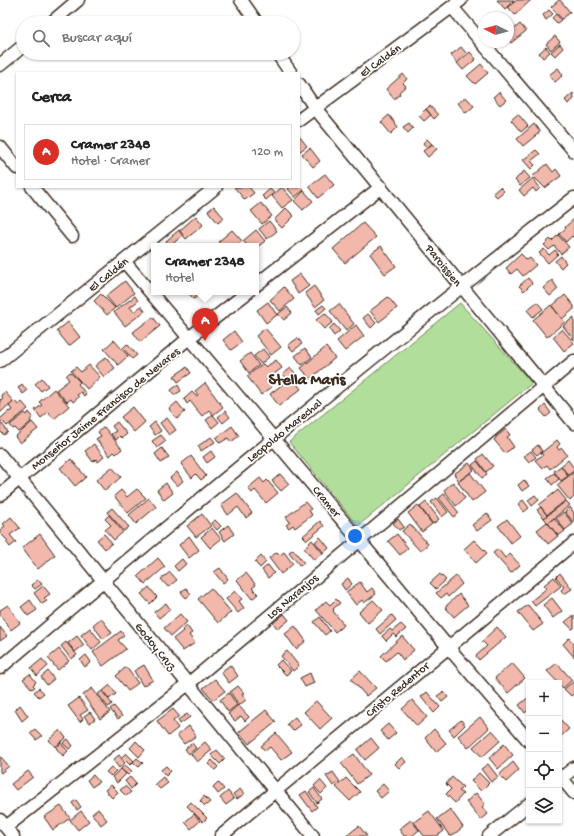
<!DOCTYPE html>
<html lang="es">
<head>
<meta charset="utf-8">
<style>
  :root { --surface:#fff; --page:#f2f2f2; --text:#222; --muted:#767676; --line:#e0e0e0; --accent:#d93025 }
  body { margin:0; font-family:"Gochi Hand",sans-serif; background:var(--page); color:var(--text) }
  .controls { position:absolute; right:12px; bottom:12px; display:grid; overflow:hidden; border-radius:0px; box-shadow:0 1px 3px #0004 }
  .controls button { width:36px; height:36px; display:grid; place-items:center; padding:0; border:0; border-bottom:1px solid var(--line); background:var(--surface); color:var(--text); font:20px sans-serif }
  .compass { position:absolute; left:478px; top:12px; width:36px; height:36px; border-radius:50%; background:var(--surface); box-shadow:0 1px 3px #0004; rotate:276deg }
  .you { position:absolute; left:355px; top:536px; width:14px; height:14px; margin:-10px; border:3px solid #fff; border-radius:50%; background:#1a73e8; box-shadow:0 0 0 6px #1a73e833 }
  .badge { display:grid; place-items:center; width:26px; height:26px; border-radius:50%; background:var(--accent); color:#fff; font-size:13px; font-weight:700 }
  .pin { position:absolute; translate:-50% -33px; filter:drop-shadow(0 1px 2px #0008) }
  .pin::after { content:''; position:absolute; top:21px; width:14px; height:12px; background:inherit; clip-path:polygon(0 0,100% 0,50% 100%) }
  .popup { position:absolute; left:151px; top:243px; width:108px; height:52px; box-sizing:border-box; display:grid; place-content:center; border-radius:0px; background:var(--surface); filter:drop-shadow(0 1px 3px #0005); font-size:13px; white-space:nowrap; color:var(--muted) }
  .popup b { font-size:15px; color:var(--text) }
  .popup::after { content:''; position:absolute; left:50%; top:100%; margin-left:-8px; border:8px solid transparent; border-top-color:var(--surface) }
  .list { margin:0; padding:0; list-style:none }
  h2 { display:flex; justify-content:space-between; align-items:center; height:52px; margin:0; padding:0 16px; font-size:17px }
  h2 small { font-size:13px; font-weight:400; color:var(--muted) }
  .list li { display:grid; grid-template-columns:26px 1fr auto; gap:12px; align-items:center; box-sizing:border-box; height:56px; margin:0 8px 8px; padding:0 8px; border:1px solid var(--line); border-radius:0px }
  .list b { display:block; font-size:15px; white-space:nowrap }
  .list p { margin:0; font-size:13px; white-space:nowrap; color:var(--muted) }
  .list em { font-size:13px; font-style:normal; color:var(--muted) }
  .icon { flex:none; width:22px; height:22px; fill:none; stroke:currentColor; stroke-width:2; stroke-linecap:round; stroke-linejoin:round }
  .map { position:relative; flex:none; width:574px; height:836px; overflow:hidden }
  .search { position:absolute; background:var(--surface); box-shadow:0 1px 3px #0004; left:16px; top:16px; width:284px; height:44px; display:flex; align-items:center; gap:10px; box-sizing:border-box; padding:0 14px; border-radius:22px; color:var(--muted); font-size:15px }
  .panel { position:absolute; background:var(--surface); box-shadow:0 1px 3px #0004; left:16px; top:72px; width:284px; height:116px; border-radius:0px }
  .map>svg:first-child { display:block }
</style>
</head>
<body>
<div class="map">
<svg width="574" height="836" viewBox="0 0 574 836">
  <rect width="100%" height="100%" fill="#fff"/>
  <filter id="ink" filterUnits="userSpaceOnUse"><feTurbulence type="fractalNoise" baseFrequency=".025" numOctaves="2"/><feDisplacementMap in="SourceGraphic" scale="8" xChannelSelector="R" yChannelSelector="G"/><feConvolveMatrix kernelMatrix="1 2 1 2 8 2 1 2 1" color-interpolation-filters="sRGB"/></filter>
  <g filter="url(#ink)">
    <path fill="#b2de9b" stroke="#76845c" d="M 460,303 L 532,383 L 358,526 L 289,442 Z"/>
    <path fill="#f2b8ac" stroke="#3b2a1e" d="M 497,0 L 514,0 L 505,9 Z
      M 517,0 L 531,0 L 515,15 L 508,7 Z
      M 559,0 L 560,0 L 570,12 L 562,19 L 551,7 Z
      M 549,10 L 553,14 L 546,20 L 543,15 Z
      M 556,14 L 561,20 L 557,23 L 552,18 Z
      M 520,24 L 526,31 L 511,43 L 508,39 L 508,34 Z
      M 555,36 L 560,42 L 551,50 L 546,44 Z
      M 560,44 L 563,48 L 555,56 L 551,52 Z
      M 461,47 L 466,53 L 456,62 L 451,55 Z
      M 546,47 L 550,52 L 543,58 L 539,53 Z
      M 470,52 L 476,59 L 463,70 L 457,63 Z
      M 481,64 L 488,73 L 475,84 L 467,76 Z
      M 558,68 L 563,75 L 555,82 L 549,75 Z
      M 403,74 L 407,79 L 403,83 L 406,86 L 399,92 L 400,94 L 394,99 L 386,89 Z
      M 499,92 L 506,100 L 500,105 L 493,97 Z
      M 573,93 L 574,99 L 568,104 L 565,100 Z
      M 466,97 L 474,106 L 466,113 L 458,103 Z
      M 430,106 L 438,115 L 434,119 L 426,109 Z
      M 426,109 L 431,115 L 424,121 L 419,116 Z
      M 518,114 L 528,126 L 521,132 L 511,120 Z
      M 389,115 L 398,127 L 391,134 L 381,122 Z
      M 409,123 L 413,128 L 408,133 L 403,127 Z
      M 534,124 L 540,132 L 523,146 L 517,139 Z
      M 299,136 L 307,146 L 299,152 Z
      M 427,139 L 432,144 L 427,148 L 423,143 Z
      M 432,144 L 437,149 L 428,157 L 423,151 Z
      M 310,148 L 320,161 L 313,167 L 302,154 Z
      M 536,150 L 540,154 L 531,161 L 535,165 L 531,169 L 523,160 Z
      M 547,164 L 553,172 L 556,169 L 561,176 L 545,188 L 533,176 Z
      M 524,171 L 530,178 L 520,186 L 515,180 Z
      M 325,174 L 334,185 L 318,198 L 309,186 Z
      M 533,178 L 540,188 L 536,192 L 533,188 L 524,196 L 519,190 Z
      M 299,185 L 304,190 L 295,197 L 288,189 L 290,187 L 299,187 Z
      M 234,187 L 249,187 L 254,193 L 245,200 Z
      M 282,187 L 293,200 L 282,208 L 272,196 Z
      M 500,187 L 504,191 L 497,197 L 493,193 Z
      M 270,189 L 274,193 L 266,200 L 262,196 Z
      M 304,191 L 313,201 L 303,210 L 294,201 Z
      M 261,203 L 272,216 L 262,224 L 251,211 Z
      M 214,206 L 224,218 L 218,223 L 208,211 Z
      M 286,208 L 294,216 L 282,228 L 274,220 Z
      M 196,216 L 203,225 L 186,239 L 179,231 Z
      M 574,219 L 574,238 L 572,236 L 566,242 L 559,234 L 566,228 L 565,227 Z
      M 269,221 L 277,231 L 267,239 L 259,229 Z
      M 363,223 L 376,237 L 345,263 L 333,249 Z
      M 179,230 L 183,235 L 170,246 L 166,241 Z
      M 232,230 L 242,241 L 236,246 L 222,246 L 218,242 Z
      M 256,230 L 265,241 L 256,248 L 256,246 L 248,246 L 243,241 Z
      M 558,235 L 569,247 L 561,254 L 554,246 L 549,250 L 544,245 L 550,239 L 552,241 Z
      M 381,246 L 396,266 L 385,274 L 370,254 Z
      M 544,249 L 549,255 L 555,250 L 558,254 L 548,263 L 539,253 Z
      M 521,254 L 527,260 L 530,258 L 536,265 L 523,276 L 517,269 L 511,274 L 506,268 Z
      M 561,256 L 566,263 L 561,268 L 555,261 Z
      M 300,274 L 309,286 L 298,294 L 290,281 Z
      M 528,278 L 532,283 L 524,291 L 519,286 Z
      M 552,280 L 558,289 L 550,296 L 543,288 Z
      M 125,281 L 134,293 L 116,308 L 106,296 Z
      M 314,286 L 324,300 L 315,307 L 305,293 Z
      M 284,287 L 294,299 L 280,311 L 270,300 Z
      M 187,292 L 202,292 L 194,299 Z
      M 101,294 L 115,308 L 107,315 L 94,301 Z
      M 565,295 L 574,306 L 574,309 L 562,319 L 552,306 Z
      M 135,296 L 138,301 L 130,307 L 134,312 L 141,306 L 145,311 L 125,326 L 114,312 Z
      M 388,297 L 397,308 L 379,322 L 370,311 Z
      M 268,302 L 277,315 L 266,323 L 257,310 Z
      M 537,302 L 543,309 L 533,317 L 527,310 Z
      M 339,304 L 354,324 L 346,331 L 330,311 Z
      M 323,305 L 326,308 L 319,314 L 316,310 Z
      M 551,305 L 565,322 L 547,337 L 533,320 Z
      M 287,307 L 292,313 L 284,320 L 278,314 Z
      M 325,313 L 333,322 L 324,329 L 316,320 Z
      M 368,314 L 376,323 L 371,328 L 363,318 Z
      M 153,317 L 160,326 L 140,342 L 133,332 Z
      M 574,317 L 574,340 L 563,326 Z
      M 68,322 L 80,337 L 69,346 L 57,331 Z
      M 334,324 L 340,331 L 334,336 L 329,329 Z
      M 356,325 L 364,336 L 345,351 L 337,341 Z
      M 265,328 L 281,347 L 271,355 L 256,336 Z
      M 562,329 L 574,343 L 564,351 L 553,337 Z
      M 234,331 L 242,342 L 231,350 L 223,340 Z
      M 298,338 L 302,344 L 293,351 L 288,345 Z
      M 114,340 L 128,356 L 118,365 L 104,349 Z
      M 127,344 L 137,355 L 132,359 L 123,348 Z
      M 326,347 L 335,358 L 310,379 L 301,368 Z
      M 305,348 L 312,357 L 302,365 L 295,356 Z
      M 263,349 L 269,357 L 261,364 L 254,356 Z
      M 250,353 L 259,365 L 249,373 L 240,361 Z
      M 106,357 L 115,368 L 104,377 L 95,366 Z
      M 276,360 L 282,368 L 266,380 L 272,387 L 261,395 L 247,376 L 263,364 L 266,367 Z
      M 89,365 L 100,377 L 87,389 L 71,371 L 76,367 L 81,372 Z
      M 187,367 L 191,373 L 178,382 L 174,376 Z
      M 291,368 L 298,377 L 294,380 L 301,389 L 279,406 L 270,394 L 288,380 L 283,374 Z
      M 70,372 L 80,382 L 78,384 L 86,394 L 84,396 L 81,392 L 77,395 L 79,397 L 73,402 L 71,399 L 67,402 L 56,390 L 69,380 L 66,376 Z
      M 42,378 L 48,386 L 41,391 L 35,384 Z
      M 205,383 L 223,407 L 213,415 L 209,410 L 202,416 L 190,401 L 187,404 L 184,399 L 192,392 L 196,396 L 198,395 L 195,391 Z
      M 22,384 L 27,391 L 23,394 L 18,388 Z
      M 178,385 L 181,391 L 174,395 L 171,390 Z
      M 54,389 L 69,406 L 54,419 L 48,412 L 41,418 L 35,410 L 42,405 L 39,402 Z
      M 5,392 L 13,401 L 0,413 L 0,399 L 1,400 L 3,398 L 1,395 Z
      M 15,401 L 18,405 L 22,402 L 28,409 L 7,426 L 2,421 L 0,423 L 0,419 L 9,411 L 9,412 L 12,410 L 9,406 Z
      M 177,402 L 185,412 L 177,419 L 169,409 Z
      M 545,405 L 551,413 L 546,417 L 540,410 Z
      M 133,407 L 145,422 L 134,432 L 121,417 Z
      M 225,411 L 230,417 L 223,423 L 218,417 Z
      M 29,412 L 33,417 L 30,420 L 31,422 L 19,432 L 15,428 L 13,429 L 10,425 L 25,413 L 27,415 Z
      M 213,415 L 219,422 L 212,428 L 206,420 Z
      M 167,418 L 176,430 L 169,435 L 160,423 Z
      M 32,422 L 38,429 L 20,443 L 15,437 Z
      M 117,422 L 127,434 L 122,438 L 120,436 L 116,440 L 111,434 L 116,431 L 112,426 Z
      M 155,422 L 161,431 L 155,435 L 149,427 Z
      M 2,424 L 8,432 L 4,435 L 0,431 L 0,426 Z
      M 232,426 L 239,436 L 231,442 L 228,438 L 220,443 L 216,438 Z
      M 104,427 L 122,449 L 116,454 L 114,452 L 110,456 L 96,439 L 101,436 L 98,432 Z
      M 506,429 L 510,435 L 507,437 L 514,447 L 505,453 L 494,440 L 496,438 L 496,437 Z
      M 161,435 L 166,441 L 157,448 L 152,441 Z
      M 211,437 L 215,442 L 201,451 L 198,446 Z
      M 557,440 L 560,444 L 557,447 L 559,450 L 562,448 L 567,455 L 550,469 L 547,465 L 542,468 L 535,460 L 543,455 L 541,453 Z
      M 94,444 L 104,457 L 98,462 L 96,459 L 93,462 L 85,451 Z
      M 538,445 L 542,451 L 537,455 L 532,450 Z
      M 162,448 L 169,457 L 161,463 L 155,454 Z
      M 211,451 L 215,457 L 207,463 L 203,457 Z
      M 531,451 L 536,457 L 529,462 L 524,456 Z
      M 483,454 L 493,466 L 486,472 L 477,459 Z
      M 191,456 L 206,476 L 201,480 L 196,474 L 192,478 L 181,464 Z
      M 71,459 L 86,477 L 75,486 L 60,468 Z
      M 568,460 L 574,468 L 574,471 L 568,475 L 561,466 Z
      M 477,461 L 487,474 L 482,478 L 472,465 Z
      M 469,463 L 474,470 L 459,481 L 454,474 Z
      M 561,466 L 568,476 L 561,481 L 554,471 Z
      M 112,467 L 121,477 L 105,491 L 96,480 Z
      M 177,472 L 183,481 L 177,486 L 170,478 Z
      M 574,472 L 574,497 L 570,501 L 557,485 Z
      M 470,473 L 485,492 L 472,502 L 458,482 Z
      M 554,473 L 559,479 L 552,485 L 547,478 Z
      M 280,474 L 289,484 L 281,491 L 272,481 Z
      M 260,478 L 264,483 L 267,480 L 278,493 L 266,503 L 255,490 L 252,493 L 248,488 Z
      M 524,480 L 529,486 L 522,491 L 518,485 Z
      M 453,482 L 465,498 L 456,506 L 444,490 Z
      M 166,483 L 173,493 L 164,500 L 157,490 Z
      M 137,489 L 146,498 L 128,513 L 114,496 L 121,490 L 127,497 Z
      M 558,490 L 566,500 L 547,515 L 539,505 Z
      M 237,493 L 252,513 L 246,518 L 238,507 L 228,515 L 221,505 Z
      M 444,494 L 459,513 L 454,517 L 439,498 Z
      M 535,495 L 539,500 L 532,506 L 528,500 Z
      M 149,498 L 156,507 L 136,524 L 129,515 Z
      M 437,498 L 448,512 L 442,517 L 431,502 Z
      M 523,500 L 529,508 L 524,512 L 518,504 Z
      M 566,501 L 570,505 L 548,523 L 544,518 Z
      M 305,502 L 311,509 L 309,510 L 312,515 L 295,528 L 293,525 L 289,528 L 286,525 L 290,522 L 286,517 Z
      M 426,502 L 439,519 L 433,524 L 420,507 Z
      M 418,505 L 432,524 L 422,532 L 408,513 Z
      M 541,507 L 547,515 L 544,518 L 537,510 Z
      M 570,507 L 574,513 L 574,523 L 565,512 Z
      M 112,508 L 129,527 L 124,531 L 107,512 Z
      M 564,512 L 573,524 L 565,530 L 556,518 Z
      M 487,513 L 492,520 L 477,531 L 472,525 Z
      M 202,514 L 211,526 L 196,537 L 187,526 Z
      M 109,515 L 123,532 L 114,540 L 105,530 L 111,525 L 105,519 Z
      M 11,517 L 20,528 L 10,535 L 16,542 L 10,547 L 6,542 L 8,541 L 0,533 L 0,530 L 5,526 L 3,524 Z
      M 554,518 L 565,531 L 558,536 L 548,523 Z
      M 398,519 L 404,527 L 399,530 L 393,523 Z
      M 507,519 L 520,536 L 511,543 L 498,526 Z
      M 215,520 L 221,526 L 217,530 L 211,523 Z
      M 320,521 L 324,526 L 307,540 L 303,536 Z
      M 547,522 L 558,536 L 548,544 L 537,530 Z
      M 410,524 L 428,544 L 420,551 L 402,531 Z
      M 228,525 L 234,534 L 225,541 L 219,532 Z
      M 212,528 L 221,539 L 210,548 L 201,537 Z
      M 40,534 L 55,555 L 38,569 L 22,548 Z
      M 104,534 L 112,543 L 105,549 L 97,540 Z
      M 397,534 L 408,548 L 400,555 L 388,541 Z
      M 189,536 L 199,550 L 189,558 L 179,545 Z
      M 320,537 L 329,548 L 324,553 L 315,542 Z
      M 312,540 L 323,553 L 314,560 L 304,548 Z
      M 474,540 L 487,553 L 476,563 L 464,549 Z
      M 293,549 L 304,563 L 300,566 L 289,552 Z
      M 498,549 L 505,558 L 510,554 L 520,565 L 511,573 L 493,553 Z
      M 277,552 L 280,555 L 284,552 L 293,564 L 281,574 L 269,558 Z
      M 261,556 L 266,562 L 260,568 L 255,562 Z
      M 158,558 L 165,567 L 145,584 L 138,576 Z
      M 182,559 L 186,564 L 178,571 L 174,566 Z
      M 268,565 L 274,573 L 268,578 L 262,570 Z
      M 220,568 L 228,579 L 223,583 L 214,572 Z
      M 170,572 L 177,580 L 168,587 L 161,579 Z
      M 246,573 L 256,585 L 252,588 L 258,594 L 252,599 L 237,580 Z
      M 560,573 L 572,589 L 564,594 L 561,590 L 564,587 L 556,577 Z
      M 440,574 L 446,580 L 436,589 L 430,583 Z
      M 456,576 L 462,584 L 448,597 L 446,594 L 441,598 L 436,593 Z
      M 554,577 L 561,586 L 535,606 L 531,601 L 547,588 L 544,585 Z
      M 348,578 L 352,584 L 345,590 L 341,584 Z
      M 38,580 L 42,584 L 35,589 L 31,585 Z
      M 360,582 L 367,592 L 372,588 L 376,594 L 364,603 L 362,600 L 356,605 L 346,592 Z
      M 43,586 L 50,594 L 44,598 L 47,601 L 42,604 L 34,593 Z
      M 149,587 L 157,597 L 150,604 L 141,594 Z
      M 186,588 L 191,594 L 186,598 L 181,592 Z
      M 211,588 L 231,612 L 218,623 L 198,599 Z
      M 235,591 L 242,599 L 239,601 L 244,608 L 238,613 L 226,599 Z
      M 459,594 L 468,605 L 454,617 L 445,607 Z
      M 552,598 L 562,611 L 553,618 L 543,605 Z
      M 336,599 L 340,603 L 333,609 L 334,610 L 333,611 L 344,625 L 335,632 L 316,610 L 326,601 L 330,605 Z
      M 30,600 L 37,610 L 28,616 L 21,607 Z
      M 373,600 L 383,610 L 368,623 L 359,612 Z
      M 166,603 L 170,609 L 159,618 L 154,612 Z
      M 8,605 L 20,623 L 11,630 L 0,615 L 0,610 Z
      M 528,605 L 543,624 L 533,631 L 518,612 Z
      M 180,614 L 187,622 L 171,636 L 164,628 Z
      M 284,614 L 289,620 L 278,629 L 273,623 Z
      M 392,615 L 396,620 L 380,634 L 376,629 Z
      M 574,615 L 574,628 L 572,629 L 565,622 Z
      M 320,617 L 330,631 L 325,635 L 314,622 Z
      M 101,618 L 112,633 L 103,639 L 93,625 Z
      M 401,624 L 406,629 L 396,637 L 393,634 L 386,641 L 382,636 L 390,629 L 392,631 Z
      M 187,626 L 192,633 L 189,635 L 195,643 L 183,651 L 173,639 L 183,631 L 182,630 Z
      M 295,626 L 306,641 L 296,649 L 285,634 Z
      M 0,627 L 7,636 L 0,641 Z
      M 497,627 L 506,637 L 479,660 L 476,656 L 487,646 L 482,641 Z
      M 90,628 L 101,642 L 92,650 L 81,635 Z
      M 121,631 L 124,636 L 118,640 L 126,649 L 103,666 L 93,652 Z
      M 77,636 L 84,645 L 75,652 L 68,643 Z
      M 402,636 L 414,650 L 403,660 L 397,652 L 386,661 L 381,656 Z
      M 569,638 L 574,644 L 574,657 L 563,644 Z
      M 66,642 L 77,655 L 71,659 L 61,646 Z
      M 59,649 L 69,661 L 58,670 L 48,658 Z
      M 287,651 L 299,666 L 293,671 L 281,656 Z
      M 86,655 L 91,662 L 85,667 L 80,660 Z
      M 42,659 L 48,666 L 37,676 L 31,668 Z
      M 281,660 L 291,671 L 286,675 L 276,665 Z
      M 512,663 L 525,678 L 508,693 L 495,678 Z
      M 557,663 L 572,680 L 563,688 L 547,671 Z
      M 144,665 L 153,680 L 143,686 L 134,671 Z
      M 230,665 L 238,676 L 229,683 L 221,672 Z
      M 126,667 L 138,683 L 128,691 L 116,676 Z
      M 48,671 L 54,679 L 47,685 L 41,677 Z
      M 360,671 L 376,688 L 366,696 L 351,679 Z
      M 310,673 L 314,683 L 305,687 L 300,678 Z
      M 30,674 L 36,682 L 33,685 L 35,687 L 32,689 L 23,679 Z
      M 215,679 L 225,691 L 213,700 L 203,688 Z
      M 574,681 L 574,693 L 571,696 L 564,689 Z
      M 110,685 L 116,694 L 109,699 L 103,691 Z
      M 238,686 L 244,693 L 242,694 L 246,700 L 239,705 L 230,692 Z
      M 39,688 L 44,693 L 39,697 L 34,692 Z
      M 92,688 L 110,712 L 100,719 L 83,695 Z
      M 102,691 L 112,704 L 108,707 L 98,694 Z
      M 427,692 L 440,707 L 434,713 L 421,697 Z
      M 443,692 L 448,697 L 442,702 L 437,696 Z
      M 229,693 L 237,705 L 228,712 L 220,700 Z
      M 529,697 L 529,709 L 525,713 L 519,705 Z
      M 79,698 L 88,710 L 80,715 L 83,719 L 80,722 L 68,706 Z
      M 412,700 L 427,717 L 417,726 L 402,709 Z
      M 316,701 L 332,718 L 320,729 L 304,712 Z
      M 20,705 L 28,716 L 22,721 L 15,710 Z
      M 238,705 L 249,717 L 245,721 L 241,716 L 235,721 L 228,714 Z
      M 114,706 L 122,716 L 118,719 L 110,709 Z
      M 173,709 L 179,716 L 173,721 L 178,728 L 168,736 L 157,721 Z
      M 266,710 L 276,722 L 249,744 L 239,732 Z
      M 90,712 L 95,719 L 89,723 L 84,716 Z
      M 187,714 L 190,717 L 180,724 L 178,720 Z
      M 295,717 L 301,725 L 293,731 L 287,724 Z
      M 480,717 L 489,728 L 468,748 L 458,736 Z
      M 559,718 L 569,729 L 559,738 Z
      M 461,720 L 465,725 L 454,736 L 449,730 Z
      M 388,724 L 396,733 L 388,740 L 380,731 Z
      M 189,726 L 196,736 L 184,744 L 177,735 Z
      M 35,729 L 42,736 L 36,740 L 30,733 Z
      M 434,729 L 446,743 L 436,752 L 425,738 Z
      M 60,730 L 66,738 L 55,747 L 49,740 Z
      M 492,730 L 501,740 L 482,757 L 473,747 Z
      M 276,733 L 292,752 L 281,760 L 270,747 L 265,751 L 261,746 Z
      M 371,738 L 379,748 L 365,760 L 357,750 Z
      M 68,739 L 73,746 L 69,749 L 63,743 Z
      M 136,741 L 145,750 L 139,757 L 130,748 Z
      M 205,742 L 212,750 L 197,762 L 191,754 Z
      M 61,743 L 68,751 L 63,756 L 56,748 Z
      M 192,743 L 196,748 L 189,754 L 185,749 Z
      M 504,744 L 513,755 L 498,769 L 489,758 Z
      M 217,750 L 225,759 L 220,764 L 211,755 Z
      M 126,753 L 134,761 L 130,765 L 122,757 Z
      M 354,754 L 369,775 L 357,784 L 341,763 Z
      M 119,755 L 125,763 L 119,768 L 113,760 Z
      M 0,756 L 9,766 L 1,773 L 0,772 Z
      M 402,757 L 406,762 L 399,768 L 395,764 Z
      M 137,758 L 143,763 L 139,767 L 133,762 Z
      M 212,760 L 218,767 L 215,770 L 208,764 Z
      M 513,762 L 519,770 L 506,782 L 499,775 Z
      M 488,764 L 498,777 L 491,782 L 481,769 Z
      M 125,765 L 132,771 L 128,775 L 121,769 Z
      M 166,766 L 171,771 L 166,776 L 161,770 Z
      M 111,767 L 116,771 L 111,776 L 106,772 Z
      M 121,769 L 126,774 L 117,783 L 112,777 Z
      M 28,771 L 33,777 L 16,790 L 11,784 Z
      M 333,772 L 340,782 L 333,786 L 326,776 Z
      M 479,773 L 489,783 L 481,791 L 471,781 Z
      M 93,775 L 99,782 L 92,787 L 87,780 Z
      M 130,777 L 136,784 L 131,789 L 125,781 Z
      M 163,777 L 168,783 L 160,789 L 155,784 Z
      M 452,777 L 463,787 L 459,791 L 463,794 L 455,803 L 446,794 L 451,789 L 446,784 Z
      M 346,778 L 360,792 L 350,801 L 336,787 Z
      M 320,780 L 327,788 L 321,794 L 314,786 Z
      M 218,782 L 224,789 L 218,794 L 213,787 Z
      M 383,784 L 389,791 L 381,798 L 375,791 Z
      M 111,785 L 118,792 L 112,798 L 105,790 Z
      M 125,786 L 131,792 L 126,796 L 120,790 Z
      M 314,788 L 322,799 L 317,803 L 309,792 Z
      M 240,789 L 244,794 L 237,799 L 233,794 Z
      M 228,791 L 234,799 L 226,805 L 220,798 Z
      M 306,791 L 317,807 L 312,811 L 300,795 Z
      M 476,793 L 485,804 L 482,807 L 488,814 L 481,820 L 466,802 Z
      M 204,796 L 210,802 L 205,806 L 200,801 Z
      M 76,800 L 81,807 L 77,810 L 72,803 Z
      M 191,802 L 207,818 L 203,822 L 187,806 Z
      M 61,806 L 70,818 L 53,830 L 44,817 Z
      M 98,809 L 107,820 L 101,825 L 92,814 Z
      M 450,809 L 463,827 L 452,836 L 450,836 L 437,819 Z
      M 81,811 L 89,821 L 78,830 L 70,820 Z
      M 429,811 L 444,831 L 437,836 L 424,836 L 414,822 Z
      M 194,814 L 200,821 L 191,829 L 185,822 Z
      M 411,820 L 419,830 L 412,836 L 404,836 L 399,829 Z
      M 359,826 L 367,836 L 346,836 Z"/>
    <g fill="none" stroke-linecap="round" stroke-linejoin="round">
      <g stroke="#3b2a1e" stroke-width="15">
        <path id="minor" d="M 241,0 L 257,23
          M 452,7 L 574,151
          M 51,23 L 78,0
          M 277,53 L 291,73
          M 0,65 L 23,46
          M 299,84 L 315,108 L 574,423
          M 299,120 L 461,0
          M 0,147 L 17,168
          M 32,187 L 72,236
          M 124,261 L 359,540 L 448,647 L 529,741
          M 256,285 L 381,187
          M 0,361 L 216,187
          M 0,455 L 313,836
          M 0,495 L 189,338 L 248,292
          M 0,668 C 188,508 379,350 574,198
          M 559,775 L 574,793
          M 559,780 L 574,768
          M 0,820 L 13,836
          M 6,827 L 188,684 L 574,361
          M 221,836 L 574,543
          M 489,836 L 529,804"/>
      </g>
      <use href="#minor" stroke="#fff" stroke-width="12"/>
    </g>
  </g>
  <g text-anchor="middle" stroke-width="3.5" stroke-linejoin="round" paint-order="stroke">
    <g font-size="12" fill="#3b2a1e" stroke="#fff">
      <text transform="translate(380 60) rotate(-36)" y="4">El Caldén</text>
      <text transform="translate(444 265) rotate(51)" y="4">Paroissien</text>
      <text transform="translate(108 274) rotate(-39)" y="4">El Caldén</text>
      <text transform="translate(105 408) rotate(-39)" y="4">Monseñor Jaime Francisco de Nevares</text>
      <text transform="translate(284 430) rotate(-39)" y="4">Leopoldo Marechal</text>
      <text transform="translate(327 501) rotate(50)" y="4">Cramer</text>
      <text transform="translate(292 596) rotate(-40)" y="4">Los Naranjos</text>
      <text transform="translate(156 646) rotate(51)" y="4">Godoy Cruz</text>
      <text transform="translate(397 689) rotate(-40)" y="4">Cristo Redentor</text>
    </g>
    <g font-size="16" font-weight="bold" fill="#3b2a1e" stroke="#fff">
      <text x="307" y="384">Stella Maris</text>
    </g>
  </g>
</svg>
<div class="controls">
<button>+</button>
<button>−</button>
<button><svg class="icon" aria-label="locate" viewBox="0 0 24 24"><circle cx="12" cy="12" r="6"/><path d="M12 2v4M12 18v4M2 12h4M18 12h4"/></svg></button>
<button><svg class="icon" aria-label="layers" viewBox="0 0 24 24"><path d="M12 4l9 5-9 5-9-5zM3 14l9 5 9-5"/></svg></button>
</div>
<svg class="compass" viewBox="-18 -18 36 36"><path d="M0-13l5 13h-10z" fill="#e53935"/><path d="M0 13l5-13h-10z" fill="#767676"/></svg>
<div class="you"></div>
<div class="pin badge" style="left:205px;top:341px">A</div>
<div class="popup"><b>Cramer 2348</b>Hotel</div>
<div class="search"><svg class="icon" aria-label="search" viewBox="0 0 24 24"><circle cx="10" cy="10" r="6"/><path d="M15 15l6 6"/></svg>Buscar aquí</div>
<section class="panel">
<h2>Cerca<small></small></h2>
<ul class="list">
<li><span class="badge">A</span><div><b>Cramer 2348</b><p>Hotel · Cramer</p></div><em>120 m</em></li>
</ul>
</section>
</div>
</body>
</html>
